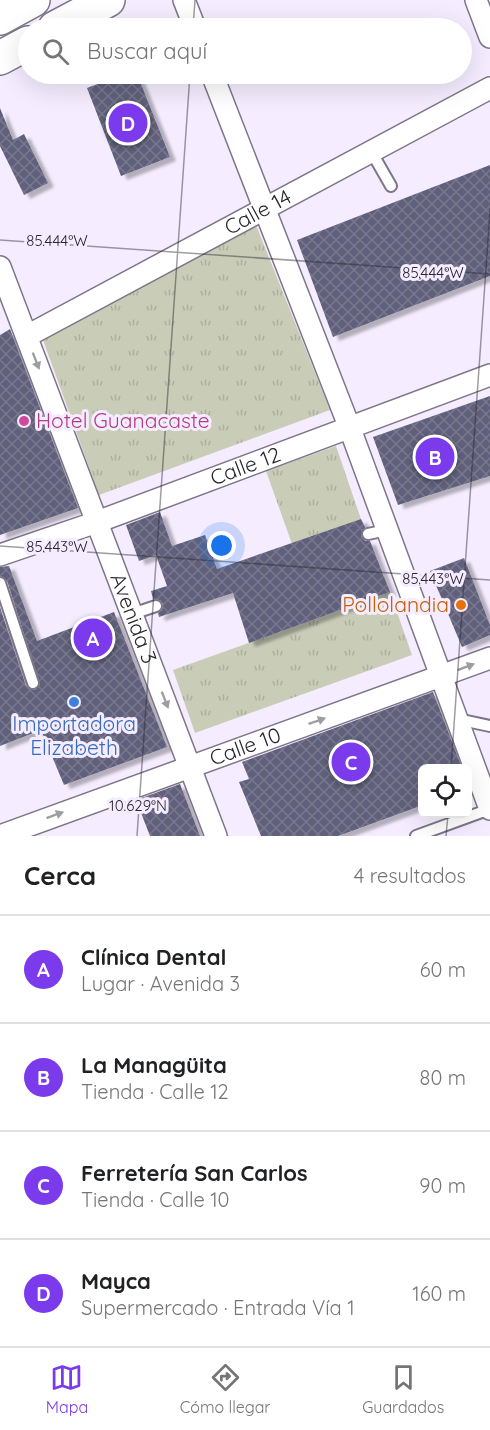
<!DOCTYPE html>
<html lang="es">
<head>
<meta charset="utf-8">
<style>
  :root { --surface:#fff; --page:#f2f2f2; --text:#202124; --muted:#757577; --line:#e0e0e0; --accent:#7c3aed }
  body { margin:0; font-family:Quicksand,sans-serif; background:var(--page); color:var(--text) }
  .controls { position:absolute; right:18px; bottom:18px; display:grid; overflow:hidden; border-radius:9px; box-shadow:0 6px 24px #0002 }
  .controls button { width:54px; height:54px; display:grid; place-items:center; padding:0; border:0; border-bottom:2px solid var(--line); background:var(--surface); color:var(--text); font:30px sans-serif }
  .you { position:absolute; left:222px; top:546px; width:21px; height:21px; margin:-15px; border:4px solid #fff; border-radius:50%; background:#1a73e8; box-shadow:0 0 0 9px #1a73e833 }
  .badge { display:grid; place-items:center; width:39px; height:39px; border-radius:50%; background:var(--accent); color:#fff; font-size:20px; font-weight:700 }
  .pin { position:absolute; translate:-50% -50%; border:3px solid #fff; box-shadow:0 2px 6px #0006 }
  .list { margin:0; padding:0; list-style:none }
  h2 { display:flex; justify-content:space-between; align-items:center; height:78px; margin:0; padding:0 24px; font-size:26px }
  h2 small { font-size:20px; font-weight:400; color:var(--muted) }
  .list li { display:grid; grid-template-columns:39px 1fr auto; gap:18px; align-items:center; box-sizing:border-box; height:108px; padding:0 24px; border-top:2px solid var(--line) }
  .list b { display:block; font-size:22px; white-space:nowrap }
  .list p { margin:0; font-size:20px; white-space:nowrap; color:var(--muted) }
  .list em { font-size:20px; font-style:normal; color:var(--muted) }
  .icon { flex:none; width:33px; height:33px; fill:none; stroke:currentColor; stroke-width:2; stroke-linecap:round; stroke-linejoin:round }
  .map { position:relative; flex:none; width:490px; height:836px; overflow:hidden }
  .search { position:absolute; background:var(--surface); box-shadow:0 6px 24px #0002; left:18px; right:18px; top:18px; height:66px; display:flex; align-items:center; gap:15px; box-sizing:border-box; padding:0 21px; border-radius:33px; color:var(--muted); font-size:22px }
  .sheet { height:510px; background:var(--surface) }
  nav { display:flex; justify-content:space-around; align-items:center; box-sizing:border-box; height:84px; border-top:2px solid var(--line); background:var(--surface); font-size:16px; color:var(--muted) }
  nav a { display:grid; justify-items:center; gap:3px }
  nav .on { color:var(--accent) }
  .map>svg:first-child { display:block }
</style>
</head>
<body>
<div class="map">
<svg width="490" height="836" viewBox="0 0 490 836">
  <defs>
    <pattern id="grass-tufts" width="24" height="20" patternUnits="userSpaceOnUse" patternTransform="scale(1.5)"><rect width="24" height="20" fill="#c9cdb8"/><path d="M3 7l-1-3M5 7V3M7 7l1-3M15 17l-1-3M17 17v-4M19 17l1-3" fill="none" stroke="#adb09e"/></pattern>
    <pattern id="building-cross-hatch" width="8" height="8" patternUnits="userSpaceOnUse" patternTransform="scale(1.5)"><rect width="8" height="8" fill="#61617c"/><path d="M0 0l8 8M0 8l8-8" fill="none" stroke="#78788d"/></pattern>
    <filter id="shadow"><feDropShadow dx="6" dy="4" stdDeviation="1.5" flood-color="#0004"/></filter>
  </defs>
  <rect width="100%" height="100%" fill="#f5edff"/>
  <path fill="url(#grass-tufts)" d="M 256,225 L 330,410 L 99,495 L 43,340 Z
    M 336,446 L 361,519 L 292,544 L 266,471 Z
    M 390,592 L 412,655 L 195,733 L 173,670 Z"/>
  <path fill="url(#building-cross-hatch)" filter="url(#shadow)" d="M 124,74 L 137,74 L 170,157 L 121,176 L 87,88 Z
    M 0,108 L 13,140 L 24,134 L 48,183 L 24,195 L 0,146 Z
    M 490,165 L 490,276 L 333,337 L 297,240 Z
    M 10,329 L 78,508 L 0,535 L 0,335 Z
    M 490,396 L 490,476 L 398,505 L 373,437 Z
    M 160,512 L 172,546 L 205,535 L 217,569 L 361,519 L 365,527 L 361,536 L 365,541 L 370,541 L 390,592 L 249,643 L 233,593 L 159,617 L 158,613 L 162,610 L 163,604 L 160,600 L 153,599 L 151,591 L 167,586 L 156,555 L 139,561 L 126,525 Z
    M 464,558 L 490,625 L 490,635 L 462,647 L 430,571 Z
    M 9,566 L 37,641 L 114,612 L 167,747 L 64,785 L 41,730 L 0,746 L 0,607 L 26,686 L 35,690 L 40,684 L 7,581 L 0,576 L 0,567 Z
    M 433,692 L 462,768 L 423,768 L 423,805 L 338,836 L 261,836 L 239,782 L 249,779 L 242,762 Z
    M 180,784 L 200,836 L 150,836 L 136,800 Z"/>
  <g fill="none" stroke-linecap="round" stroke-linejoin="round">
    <g stroke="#7f7589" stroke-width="14">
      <path id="service" d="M 371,151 L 391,186
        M 368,534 L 387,530
        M 0,583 L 33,683
        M 132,614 L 156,606
        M 457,719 L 490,726
        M 416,836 L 490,809"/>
    </g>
    <g stroke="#7f7589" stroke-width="24">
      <g id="minor">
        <path d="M 184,0 L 195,28"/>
        <path d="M 476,0 L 490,37"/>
        <path d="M 212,74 L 349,426 L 490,809"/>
        <path id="s1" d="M 0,267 L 216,836"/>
        <path id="s2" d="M 27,336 L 490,88"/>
        <path id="s3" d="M 0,555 L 97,522 L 490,375"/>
        <path id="s4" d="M 0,836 L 490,658"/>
      </g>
    </g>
    <g stroke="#7f7589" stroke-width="36">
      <path id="primary" d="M 55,28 L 108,0
        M 0,58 L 28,43"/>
    </g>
    <g stroke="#7f7589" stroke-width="36">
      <path id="trunk" d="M 0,18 L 33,0"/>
    </g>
    <use href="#service" stroke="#fff" stroke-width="10"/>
    <use href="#minor" stroke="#fff" stroke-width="21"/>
    <use href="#primary" stroke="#fff" stroke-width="33"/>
    <use href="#trunk" stroke="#fff" stroke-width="33"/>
  </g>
  <defs><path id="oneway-solid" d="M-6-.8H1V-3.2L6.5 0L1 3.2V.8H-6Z" transform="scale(1.5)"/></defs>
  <g fill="#9f9da1">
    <use href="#oneway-solid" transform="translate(36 361) rotate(69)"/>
    <use href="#oneway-solid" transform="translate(466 667) rotate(-21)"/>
    <use href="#oneway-solid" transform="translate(165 700) rotate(69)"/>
    <use href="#oneway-solid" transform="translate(317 721) rotate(-19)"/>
    <use href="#oneway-solid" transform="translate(55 815) rotate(-20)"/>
  </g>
  <path fill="none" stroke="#2a262e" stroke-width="1.5" stroke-opacity="0.45" d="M 193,28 L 195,0M 0,240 L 490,274M 0,546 L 490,580M 451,768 L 490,211M 137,836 L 190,74M 446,836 L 448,814"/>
  <circle fill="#d1479c" stroke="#f5edff" stroke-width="2" cx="24" cy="421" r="6"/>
  <circle fill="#e8710a" stroke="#f5edff" stroke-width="2" cx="461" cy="605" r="6"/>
  <circle fill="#3f7fe0" stroke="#f5edff" stroke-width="2" cx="74" cy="702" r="6"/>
  <g text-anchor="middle" stroke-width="6" stroke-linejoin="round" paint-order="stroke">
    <g font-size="21" fill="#2a262e" stroke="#f5edff">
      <text dy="7" stroke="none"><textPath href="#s2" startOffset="262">Calle 14</textPath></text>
      <text dy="7" stroke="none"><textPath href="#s3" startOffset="261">Calle 12</textPath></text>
      <text dy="7" stroke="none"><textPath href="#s1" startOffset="376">Avenida 3</textPath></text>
      <text dy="7" stroke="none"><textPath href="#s4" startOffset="261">Calle 10</textPath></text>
    </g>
    <g font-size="21" fill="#b23c85" stroke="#f5edff" text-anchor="start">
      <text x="36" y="428">Hotel Guanacaste</text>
    </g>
    <g font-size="21" fill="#c56008" stroke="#f5edff" text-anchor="end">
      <text x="449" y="612">Pollolandia</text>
    </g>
    <g font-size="21" fill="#366cbe" stroke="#f5edff">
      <text x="74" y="731">Importadora<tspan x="74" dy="24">Elizabeth</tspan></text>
    </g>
  </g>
  <g font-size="15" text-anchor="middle" fill="#2a262e" stroke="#f5edff" stroke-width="6" stroke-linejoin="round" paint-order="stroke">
    <text x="57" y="246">85.444°W</text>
    <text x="433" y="278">85.444°W</text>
    <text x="57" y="552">85.443°W</text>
    <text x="433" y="584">85.443°W</text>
    <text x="138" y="811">10.629°N</text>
  </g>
</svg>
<div class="controls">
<button><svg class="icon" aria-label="locate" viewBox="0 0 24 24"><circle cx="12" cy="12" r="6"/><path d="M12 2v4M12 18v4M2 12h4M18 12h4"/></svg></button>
</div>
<div class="you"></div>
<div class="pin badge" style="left:93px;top:638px">A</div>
<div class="pin badge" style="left:435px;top:457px">B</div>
<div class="pin badge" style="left:351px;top:762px">C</div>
<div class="pin badge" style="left:128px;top:123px">D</div>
<div class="search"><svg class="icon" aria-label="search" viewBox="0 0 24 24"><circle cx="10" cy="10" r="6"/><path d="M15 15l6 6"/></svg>Buscar aquí</div>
</div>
<section class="sheet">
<h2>Cerca<small>4 resultados</small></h2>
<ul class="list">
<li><span class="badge">A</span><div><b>Clínica Dental</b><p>Lugar · Avenida 3</p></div><em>60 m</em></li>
<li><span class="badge">B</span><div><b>La Managüita</b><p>Tienda · Calle 12</p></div><em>80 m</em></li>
<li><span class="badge">C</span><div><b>Ferretería San Carlos</b><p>Tienda · Calle 10</p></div><em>90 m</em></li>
<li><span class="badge">D</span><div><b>Mayca</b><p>Supermercado · Entrada Vía 1</p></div><em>160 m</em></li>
</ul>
</section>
<nav>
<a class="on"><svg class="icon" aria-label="map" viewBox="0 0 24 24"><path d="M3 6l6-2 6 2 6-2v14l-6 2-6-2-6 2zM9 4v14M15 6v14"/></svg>Mapa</a>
<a><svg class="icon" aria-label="directions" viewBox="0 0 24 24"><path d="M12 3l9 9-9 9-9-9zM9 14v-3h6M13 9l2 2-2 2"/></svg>Cómo llegar</a>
<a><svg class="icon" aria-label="saved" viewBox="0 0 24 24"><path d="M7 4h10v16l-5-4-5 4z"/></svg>Guardados</a>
</nav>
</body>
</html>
